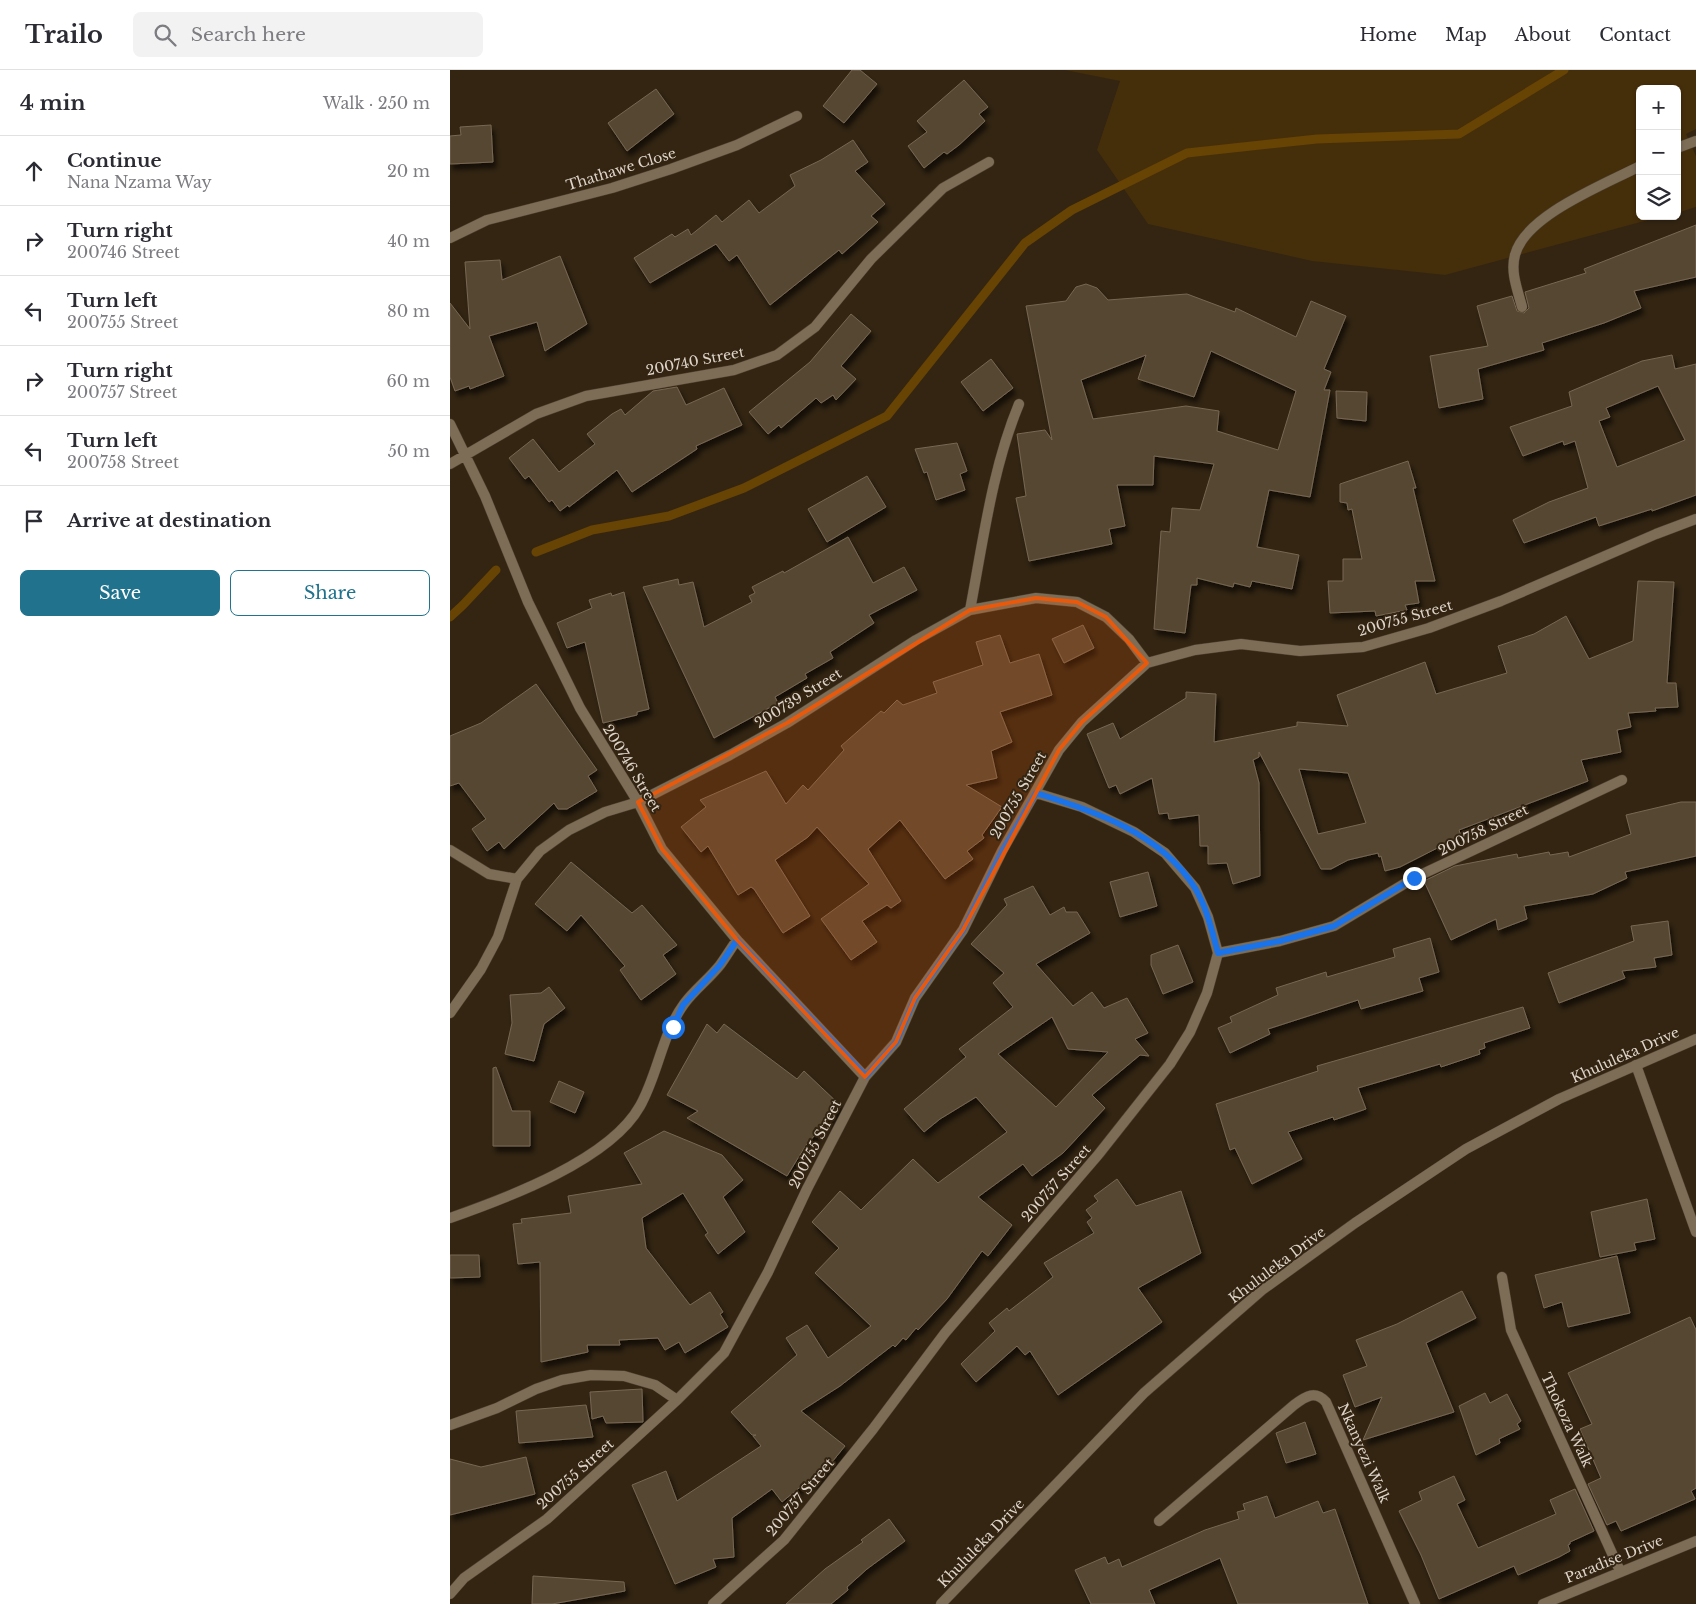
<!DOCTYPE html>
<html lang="en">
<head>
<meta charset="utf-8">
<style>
  :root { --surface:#fff; --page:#f2f2f3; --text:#2b2b33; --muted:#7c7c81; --line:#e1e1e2; --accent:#21738d }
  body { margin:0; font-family:"Libre Baskerville",serif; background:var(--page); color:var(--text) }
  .controls { position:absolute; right:15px; top:15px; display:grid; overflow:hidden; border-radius:8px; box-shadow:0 1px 4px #0004 }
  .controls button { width:45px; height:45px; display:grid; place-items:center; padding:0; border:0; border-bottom:1px solid var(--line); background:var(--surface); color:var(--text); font:25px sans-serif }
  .stop { position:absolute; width:15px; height:15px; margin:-11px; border:4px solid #1a73e8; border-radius:50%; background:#fff }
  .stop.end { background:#1a73e8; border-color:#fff; box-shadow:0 1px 5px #0008 }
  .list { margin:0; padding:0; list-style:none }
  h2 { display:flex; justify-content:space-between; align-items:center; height:65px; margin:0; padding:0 20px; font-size:21px }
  h2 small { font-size:16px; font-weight:400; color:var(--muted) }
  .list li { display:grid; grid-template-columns:32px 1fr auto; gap:15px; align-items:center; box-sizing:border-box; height:70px; padding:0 20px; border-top:1px solid var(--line) }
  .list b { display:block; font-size:19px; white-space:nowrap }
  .list p { margin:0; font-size:16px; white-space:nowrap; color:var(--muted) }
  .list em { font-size:16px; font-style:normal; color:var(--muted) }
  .actions { display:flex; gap:10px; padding:15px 20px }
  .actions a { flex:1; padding:11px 0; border:1px solid var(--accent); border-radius:8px; text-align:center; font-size:18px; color:var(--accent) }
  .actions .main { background:var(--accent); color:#fff }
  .icon { flex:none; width:28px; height:28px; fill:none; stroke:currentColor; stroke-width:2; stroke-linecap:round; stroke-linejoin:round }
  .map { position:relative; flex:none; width:1246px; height:1534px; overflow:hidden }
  header { display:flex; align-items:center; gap:30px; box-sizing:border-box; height:70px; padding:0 25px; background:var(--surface); border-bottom:1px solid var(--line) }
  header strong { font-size:24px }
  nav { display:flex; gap:28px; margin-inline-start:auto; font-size:18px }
  .search { width:350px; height:45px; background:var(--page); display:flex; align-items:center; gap:12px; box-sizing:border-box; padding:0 18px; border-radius:8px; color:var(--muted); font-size:19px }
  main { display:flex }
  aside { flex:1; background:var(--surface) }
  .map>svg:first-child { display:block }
</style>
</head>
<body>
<header>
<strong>Trailo</strong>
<div class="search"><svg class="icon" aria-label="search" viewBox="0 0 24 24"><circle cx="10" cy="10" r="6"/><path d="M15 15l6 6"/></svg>Search here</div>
<nav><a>Home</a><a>Map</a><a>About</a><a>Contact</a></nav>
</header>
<main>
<aside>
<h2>4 min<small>Walk · 250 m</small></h2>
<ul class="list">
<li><svg class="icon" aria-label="ahead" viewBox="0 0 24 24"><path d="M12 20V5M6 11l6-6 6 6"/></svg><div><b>Continue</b><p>Nana Nzama Way</p></div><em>20 m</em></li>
<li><svg class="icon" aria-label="right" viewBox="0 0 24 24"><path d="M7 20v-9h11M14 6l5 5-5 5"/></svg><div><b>Turn right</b><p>200746 Street</p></div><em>40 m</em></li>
<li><svg class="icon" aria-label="left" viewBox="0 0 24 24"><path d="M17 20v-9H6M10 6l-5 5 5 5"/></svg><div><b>Turn left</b><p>200755 Street</p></div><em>80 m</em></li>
<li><svg class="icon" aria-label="right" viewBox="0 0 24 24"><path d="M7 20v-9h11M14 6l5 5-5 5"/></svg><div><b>Turn right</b><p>200757 Street</p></div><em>60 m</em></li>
<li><svg class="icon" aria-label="left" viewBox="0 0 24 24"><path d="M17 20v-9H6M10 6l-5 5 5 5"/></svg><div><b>Turn left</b><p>200758 Street</p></div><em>50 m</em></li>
<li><svg class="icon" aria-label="arrive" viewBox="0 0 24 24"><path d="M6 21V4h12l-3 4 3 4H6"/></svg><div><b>Arrive at destination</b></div></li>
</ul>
<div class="actions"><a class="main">Save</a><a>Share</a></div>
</aside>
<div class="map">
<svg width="1246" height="1534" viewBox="0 0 1246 1534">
  <defs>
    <filter id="shadow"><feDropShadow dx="3" dy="5.5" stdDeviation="2.5" flood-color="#0009"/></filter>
  </defs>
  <rect width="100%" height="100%" fill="#332512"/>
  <path fill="#452e0a" d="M 615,0 L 1246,0 L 1246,59 L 1236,64 L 1246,86 L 1246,137 L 1227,143 L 1227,19 L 1190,19 L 1190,146 L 1213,146 L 995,205 L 862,191 L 698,154 L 647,80 L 670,11 Z"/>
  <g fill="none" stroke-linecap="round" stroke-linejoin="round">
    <path stroke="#674304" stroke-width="9" d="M 86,482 L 142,460 L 219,446 L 294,418 L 437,346 L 575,173 L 622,140 L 737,83 L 867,69 L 1009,64 L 1114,0
      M 0,547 L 13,535 L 46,500"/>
  </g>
  <path fill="#564733" stroke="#776752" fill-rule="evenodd" filter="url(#shadow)" d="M 402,0 L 410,0 L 427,14 L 394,53 L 373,36 Z
    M 514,10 L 538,37 L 529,44 L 535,51 L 509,75 L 497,84 L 494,82 L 474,98 L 458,76 L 477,62 L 467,51 Z
    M 206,19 L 224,44 L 177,81 L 158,53 Z
    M 41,55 L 43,92 L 0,94 L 0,66 L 11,65 L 10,57 Z
    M 403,70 L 418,92 L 405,101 L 435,134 L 421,146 L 428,152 L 392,184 L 389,180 L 320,235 L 287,185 L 279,191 L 266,174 L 200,213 L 184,188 L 222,164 L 225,167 L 238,159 L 241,165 L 266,145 L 272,152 L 299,130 L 309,143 L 345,116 L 340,105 L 371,90 Z
    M 1246,155 L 1246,207 L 1184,221 L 1191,238 L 1154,253 L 1092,273 L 1094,280 L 1028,299 L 1033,329 L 989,338 L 980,286 L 1038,276 L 1027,236 L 1062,226 L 1067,241 L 1074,243 L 1079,238 L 1075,222 L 1136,203 L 1134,199 Z
    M 110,186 L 137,254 L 95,281 L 87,252 L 39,266 L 54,306 L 20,319 L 19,316 L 5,321 L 0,307 L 0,233 L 20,259 L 15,192 L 50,190 L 52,210 Z
    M 636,214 L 647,218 L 658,230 L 737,224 L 785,242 L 786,238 L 846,267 L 861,231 L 896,246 L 874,299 L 881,302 L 874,320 L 880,320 L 860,427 L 819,420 L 807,477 L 849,485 L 842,519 L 802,511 L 800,517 L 784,513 L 783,517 L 747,508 L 747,515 L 741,515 L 735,563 L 704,559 L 711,461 L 720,462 L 722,438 L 750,440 L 764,394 L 704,386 L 703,415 L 667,415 L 675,456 L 659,459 L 662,474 L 579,491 L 566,428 L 576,426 L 567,364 L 595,360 L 602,370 L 576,236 L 616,231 L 626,217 ZM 761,281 L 846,321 L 828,380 L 767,361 L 769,341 L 736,336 L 643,349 L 631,310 L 696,285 L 688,309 L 744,327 Z
    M 401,244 L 421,261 L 391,296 L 406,309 L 386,330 L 383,325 L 371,333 L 366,328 L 331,358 L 329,355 L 318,364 L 299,342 L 360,292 Z
    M 1222,285 L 1225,299 L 1246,294 L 1246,425 L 1202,441 L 1202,439 L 1149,456 L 1146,447 L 1074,473 L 1063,450 L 1099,432 L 1138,418 L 1125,371 L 1114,375 L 1113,371 L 1073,386 L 1060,357 L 1122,336 L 1119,322 L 1192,291 ZM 1208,316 L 1235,370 L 1167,397 L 1149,351 L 1160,347 L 1156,338 Z
    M 541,289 L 563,318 L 533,341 L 511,312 Z
    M 227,317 L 236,335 L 274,318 L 292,355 L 246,376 L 247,379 L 182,422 L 167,400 L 119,437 L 118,435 L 110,441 L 102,430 L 99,432 L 79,406 L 75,409 L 59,388 L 83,369 L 109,402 L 145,374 L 137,364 L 162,344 L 171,339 L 175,345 L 203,321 Z
    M 886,321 L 917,322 L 916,351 L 887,348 Z
    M 507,373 L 517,401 L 510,404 L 515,420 L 486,430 L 477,402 L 474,403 L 465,379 Z
    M 958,391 L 966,418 L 963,418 L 985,511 L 965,511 L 969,533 L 955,535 L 957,540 L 926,546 L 925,541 L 880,543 L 878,511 L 893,511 L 893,489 L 912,489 L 902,439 L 898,440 L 897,433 L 890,432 L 890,414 Z
    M 417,406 L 436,437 L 377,472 L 358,439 Z
    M 398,467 L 423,513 L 454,497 L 467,520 L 419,545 L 424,553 L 380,582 L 383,588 L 355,604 L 357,608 L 325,627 L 328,633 L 264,668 L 193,517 L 228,509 L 229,515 L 243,512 L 254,557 L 302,532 L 299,526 L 305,523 L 302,517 L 333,501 L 334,503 Z
    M 1188,511 L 1224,512 L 1217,613 L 1226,613 L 1228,637 L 1205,638 L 1206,641 L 1178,643 L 1181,657 L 1167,660 L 1171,682 L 1131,690 L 1138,711 L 1009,760 L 1011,766 L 950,797 L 935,801 L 931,786 L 929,787 L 928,783 L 898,790 L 881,799 L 871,799 L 809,682 L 809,687 L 803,690 L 809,713 L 810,806 L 783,814 L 777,793 L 758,794 L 758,776 L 750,776 L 749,745 L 719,749 L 718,743 L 709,744 L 702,708 L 670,724 L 666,715 L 659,718 L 637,664 L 663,653 L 670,669 L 736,628 L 736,622 L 766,624 L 764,672 L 847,656 L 847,652 L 898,656 L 887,625 L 975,592 L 986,624 L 1057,603 L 1048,576 L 1084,564 L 1116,546 L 1139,589 L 1183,571 ZM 849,699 L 898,703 L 916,753 L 868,764 Z
    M 174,522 L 199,639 L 187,642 L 187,645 L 153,653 L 135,572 L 117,578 L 107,553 L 142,538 L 139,530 L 161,523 L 162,526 Z
    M 633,555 L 644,578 L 614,593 L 602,569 Z
    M 550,565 L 560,593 L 589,584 L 602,625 L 550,642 L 562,672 L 541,681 L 547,708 L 516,715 L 552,737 L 532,765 L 534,768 L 517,781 L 523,789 L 495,809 L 450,750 L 418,779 L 451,831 L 441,838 L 437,835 L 412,851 L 427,872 L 401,890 L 371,849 L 419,814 L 367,757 L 358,767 L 325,790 L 360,846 L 333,863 L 304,819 L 301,817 L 288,825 L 258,776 L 251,782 L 231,757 L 256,737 L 250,730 L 316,701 L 336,734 L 353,715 L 358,720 L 394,680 L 391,676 L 431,641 L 434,643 L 447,630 L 453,635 L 487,623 L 483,612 L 533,595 L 526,572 Z
    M 86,614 L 147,700 L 138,706 L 147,721 L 117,739 L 108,739 L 104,733 L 54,779 L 49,772 L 37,781 L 22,759 L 36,749 L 9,713 L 0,716 L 0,666 L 31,653 Z
    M 1231,732 L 1246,732 L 1246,786 L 1175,802 L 1177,808 L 1143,824 L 1074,836 L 1077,849 L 1048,860 L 1046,849 L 1001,870 L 974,811 L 1005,796 L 1067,784 L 1068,788 L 1099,782 L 1100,785 L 1118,782 L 1119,787 L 1181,764 L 1176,745 Z
    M 121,792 L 182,843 L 192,835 L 227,875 L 213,885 L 226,904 L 191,930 L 170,900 L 175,896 L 131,845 L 117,861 L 85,834 Z
    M 698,802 L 707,836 L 670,847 L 660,812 Z
    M 583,816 L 600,845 L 614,837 L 616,842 L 627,842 L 640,863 L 586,894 L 623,936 L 642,922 L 654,938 L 677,928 L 698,963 L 685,969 L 699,986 L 690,985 L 642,1025 L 655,1038 L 613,1083 L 582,1106 L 573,1094 L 528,1127 L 562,1155 L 538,1186 L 532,1181 L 497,1229 L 468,1260 L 466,1258 L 456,1270 L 453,1268 L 445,1277 L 443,1275 L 390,1316 L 351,1341 L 395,1376 L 365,1413 L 360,1409 L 332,1432 L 322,1419 L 282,1448 L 284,1487 L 263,1489 L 266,1497 L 225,1514 L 182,1415 L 216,1401 L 227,1431 L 311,1376 L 303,1366 L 306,1365 L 302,1365 L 281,1342 L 347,1285 L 336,1268 L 357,1255 L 378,1288 L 421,1256 L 365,1203 L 389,1178 L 362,1152 L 390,1121 L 411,1140 L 463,1089 L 488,1113 L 557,1062 L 526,1027 L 490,1049 L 474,1062 L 454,1039 L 516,987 L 509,979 L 563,937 L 543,913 L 554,903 L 521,874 L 557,835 L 554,829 ZM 602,947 L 618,979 L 658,982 L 606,1037 L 548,984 Z
    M 1218,851 L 1222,885 L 1204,888 L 1206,897 L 1172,901 L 1175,908 L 1109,933 L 1098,903 L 1184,871 L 1181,856 Z
    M 980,868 L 989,902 L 969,908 L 973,921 L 911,939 L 908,930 L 818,959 L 820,964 L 780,983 L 768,958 L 782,952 L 780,947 L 828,925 L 826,918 L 876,902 L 877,907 L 945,887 L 943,879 Z
    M 728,875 L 743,912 L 713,924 L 701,895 L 701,885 Z
    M 99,917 L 115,938 L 94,954 L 84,991 L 55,984 L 62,953 L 60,925 L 91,923 Z
    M 1073,937 L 1080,958 L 1034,973 L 1035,978 L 1029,980 L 1030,984 L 991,997 L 990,994 L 908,1018 L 916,1039 L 884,1050 L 883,1047 L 838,1062 L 852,1089 L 802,1114 L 785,1078 L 780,1080 L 766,1034 L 868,1001 L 867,996 Z
    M 257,954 L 267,963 L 274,954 L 347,1009 L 354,1001 L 391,1036 L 356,1075 L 337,1106 L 237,1048 L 248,1041 L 217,1025 Z
    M 46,997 L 62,1041 L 80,1041 L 80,1076 L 43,1076 L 43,998 Z
    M 109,1011 L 134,1022 L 125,1043 L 100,1032 Z
    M 214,1061 L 272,1085 L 293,1110 L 273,1127 L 295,1162 L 268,1184 L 255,1165 L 258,1163 L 233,1123 L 192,1148 L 196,1178 L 240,1235 L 260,1222 L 273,1242 L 270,1244 L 278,1257 L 235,1283 L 229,1272 L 215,1280 L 208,1268 L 169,1270 L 170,1275 L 137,1275 L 138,1282 L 91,1292 L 90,1192 L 68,1194 L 63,1154 L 72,1153 L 71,1149 L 121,1143 L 118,1126 L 192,1114 L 174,1083 Z
    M 667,1109 L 686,1136 L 731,1121 L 751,1183 L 688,1218 L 712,1252 L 608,1325 L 580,1281 L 575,1285 L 567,1276 L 526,1312 L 511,1294 L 545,1261 L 539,1253 L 557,1238 L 559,1241 L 603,1207 L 594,1193 L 644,1163 L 637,1152 L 642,1148 L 636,1140 L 648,1131 L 644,1126 Z
    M 1197,1129 L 1205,1169 L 1184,1173 L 1186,1180 L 1150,1187 L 1141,1142 Z
    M 0,1185 L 29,1185 L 30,1207 L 0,1208 Z
    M 1167,1186 L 1180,1243 L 1118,1257 L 1112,1232 L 1094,1238 L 1085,1205 Z
    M 1012,1221 L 1026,1248 L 976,1273 L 1004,1342 L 913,1370 L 932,1327 L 905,1337 L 893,1305 L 917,1296 L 906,1270 L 947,1254 Z
    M 1240,1247 L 1246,1260 L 1246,1418 L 1241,1421 L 1245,1429 L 1171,1461 L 1166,1451 L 1157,1455 L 1138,1414 L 1151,1408 L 1130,1359 L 1142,1354 L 1118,1303 Z
    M 192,1319 L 193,1352 L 156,1353 L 153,1346 L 142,1349 L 140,1322 Z
    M 1035,1323 L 1040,1333 L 1057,1324 L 1071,1351 L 1067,1354 L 1070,1359 L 1049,1369 L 1050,1373 L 1026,1385 L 1009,1336 Z
    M 136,1335 L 143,1367 L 69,1373 L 66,1341 Z
    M 855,1352 L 866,1384 L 836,1393 L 826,1363 Z
    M 76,1387 L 85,1424 L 0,1445 L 0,1389 L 31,1397 Z
    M 1004,1406 L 1015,1430 L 1007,1434 L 1028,1478 L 1106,1444 L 1100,1430 L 1125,1419 L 1144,1461 L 1120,1472 L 1120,1474 L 1118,1475 L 1120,1481 L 1109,1487 L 1068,1505 L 1064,1496 L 989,1529 L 971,1485 L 949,1441 L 972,1430 L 969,1422 Z
    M 817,1426 L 825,1448 L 868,1431 L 873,1443 L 885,1439 L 918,1534 L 788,1534 L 770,1488 L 699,1520 L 705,1534 L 641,1534 L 625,1500 L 655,1487 L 658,1494 L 669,1489 L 672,1497 L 755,1460 L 789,1449 L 787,1442 L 795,1440 L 793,1434 Z
    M 439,1449 L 455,1471 L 417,1499 L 397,1517 L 398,1520 L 381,1534 L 336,1534 L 375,1499 L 413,1472 L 411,1470 Z
    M 83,1506 L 174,1512 L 175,1521 L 102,1534 L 82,1534 Z"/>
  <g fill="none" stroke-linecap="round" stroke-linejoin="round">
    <g stroke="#4e412f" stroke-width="11">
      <path id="service" d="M 1227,78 L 1246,71
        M 1072,237 C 1068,221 1060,202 1065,185 C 1075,145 1156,114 1190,96"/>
    </g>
    <g stroke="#4e412f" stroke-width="11">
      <path id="minor" d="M 0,168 L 37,150 L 162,118 L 221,99 L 287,75 L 347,46
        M 0,354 L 35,426 L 78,532 L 130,638 L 188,732 L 212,779 L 287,870 L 415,1007
        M 0,394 L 86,344 L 136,326 L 284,300 L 327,285 L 365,257 L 421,189 L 493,118 L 539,92
        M 520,540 C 533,472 542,399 569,334
        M 0,780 L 39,804 L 67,809
        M 768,883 L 830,871 L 884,856 L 964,808 L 1172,710
        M 0,943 L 31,899 L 48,867 L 67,809 L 90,781 L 119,760 L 155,742 L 188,732 L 280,685 L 337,653 L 466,570 L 520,540 L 586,528 L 627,532 L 656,547 L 679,569 L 697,593
        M 1186,995 L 1246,1162
        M 0,1148 C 57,1128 160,1090 190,1036 C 208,1004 212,964 234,934 C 244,920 259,909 270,895 C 276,887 281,878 287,870
        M 1052,1207 L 1061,1260 L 1170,1501
        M 0,1355 L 47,1338 L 86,1319 L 112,1310 L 141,1305 L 174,1306 L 205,1315 L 227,1330
        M 709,1451 L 844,1335 C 856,1326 865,1320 876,1332 L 965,1534
        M 0,1524 L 14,1508 L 97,1449 L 227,1330 L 274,1283 L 318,1202 L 357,1119 L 415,1007 L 446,972 L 465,928 L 513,860 L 552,781 L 609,680 L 632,652 L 697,593 L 745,580 L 791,574 L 850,581 L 913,577 L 979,558 L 1051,531 L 1206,464 L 1246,449
        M 263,1534 L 334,1470 L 423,1359 L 495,1263 L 648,1085 L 720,994 L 740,962 L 757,923 L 768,883 L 758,847 L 745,818 L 715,783 L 684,762 L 632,737 L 586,723
        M 1093,1534 L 1246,1471"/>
    </g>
    <g stroke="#4e412f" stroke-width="11">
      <path id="tertiary" d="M 491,1534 L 694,1323 L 812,1220 L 905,1153 L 1016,1079 L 1109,1029 L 1246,969"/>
    </g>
    <use href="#service" stroke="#7d6d57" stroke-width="10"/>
    <use href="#minor" stroke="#7d6d57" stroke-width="10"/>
    <use href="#tertiary" stroke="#7d6d57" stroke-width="10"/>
  </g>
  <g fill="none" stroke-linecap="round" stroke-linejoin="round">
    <path stroke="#1a73e8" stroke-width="6" d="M 223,957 L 233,935 L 270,895 L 287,870 L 416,1006 L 446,972 L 465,928 L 513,860 L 552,781 L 586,723 C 644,741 711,763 745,818 C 757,838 762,861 768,883 L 830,871 L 884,856 L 964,808"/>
  </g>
  <path fill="#e8590c" fill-opacity="0.2" stroke="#e8590c" stroke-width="4" stroke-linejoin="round" d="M 586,528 L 627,532 L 656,547 L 697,593 L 632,652 L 609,680 L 513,860 L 465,928 L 446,972 L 415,1007 L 287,870 L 212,779 L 188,732 L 337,653 L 520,540 Z"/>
  <g text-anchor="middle" stroke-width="4" stroke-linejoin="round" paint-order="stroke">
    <g font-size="14" fill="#ded4c9" stroke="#332512">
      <text transform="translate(171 99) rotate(-17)" y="5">Thathawe Close</text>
      <text transform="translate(245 291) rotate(-11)" y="5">200740 Street</text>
      <text transform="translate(955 548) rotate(-16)" y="5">200755 Street</text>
      <text transform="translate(348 628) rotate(-32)" y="5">200739 Street</text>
      <text transform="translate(182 698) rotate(59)" y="5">200746 Street</text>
      <text transform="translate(568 725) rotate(-60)" y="5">200755 Street</text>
      <text transform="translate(1033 760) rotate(-26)" y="5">200758 Street</text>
      <text transform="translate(1175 985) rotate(-24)" y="5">Khululeka Drive</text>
      <text transform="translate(365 1074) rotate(-63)" y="5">200755 Street</text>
      <text transform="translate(606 1113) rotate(-49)" y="5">200757 Street</text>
      <text transform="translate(827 1195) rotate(-37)" y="5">Khululeka Drive</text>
      <text transform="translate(1117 1350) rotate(65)" y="5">Thokoza Walk</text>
      <text transform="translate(914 1383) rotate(66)" y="5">Nkanyezi Walk</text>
      <text transform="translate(125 1404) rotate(-42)" y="5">200755 Street</text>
      <text transform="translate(350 1427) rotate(-50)" y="5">200757 Street</text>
      <text transform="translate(531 1473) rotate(-46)" y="5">Khululeka Drive</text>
      <text transform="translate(1164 1489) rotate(-22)" y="5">Paradise Drive</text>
    </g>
  </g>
</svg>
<div class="controls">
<button>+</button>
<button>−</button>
<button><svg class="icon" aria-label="layers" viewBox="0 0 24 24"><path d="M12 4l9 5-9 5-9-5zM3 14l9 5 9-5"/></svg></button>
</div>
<div class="stop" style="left:223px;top:957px"></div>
<div class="stop end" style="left:964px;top:808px"></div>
</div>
</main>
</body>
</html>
